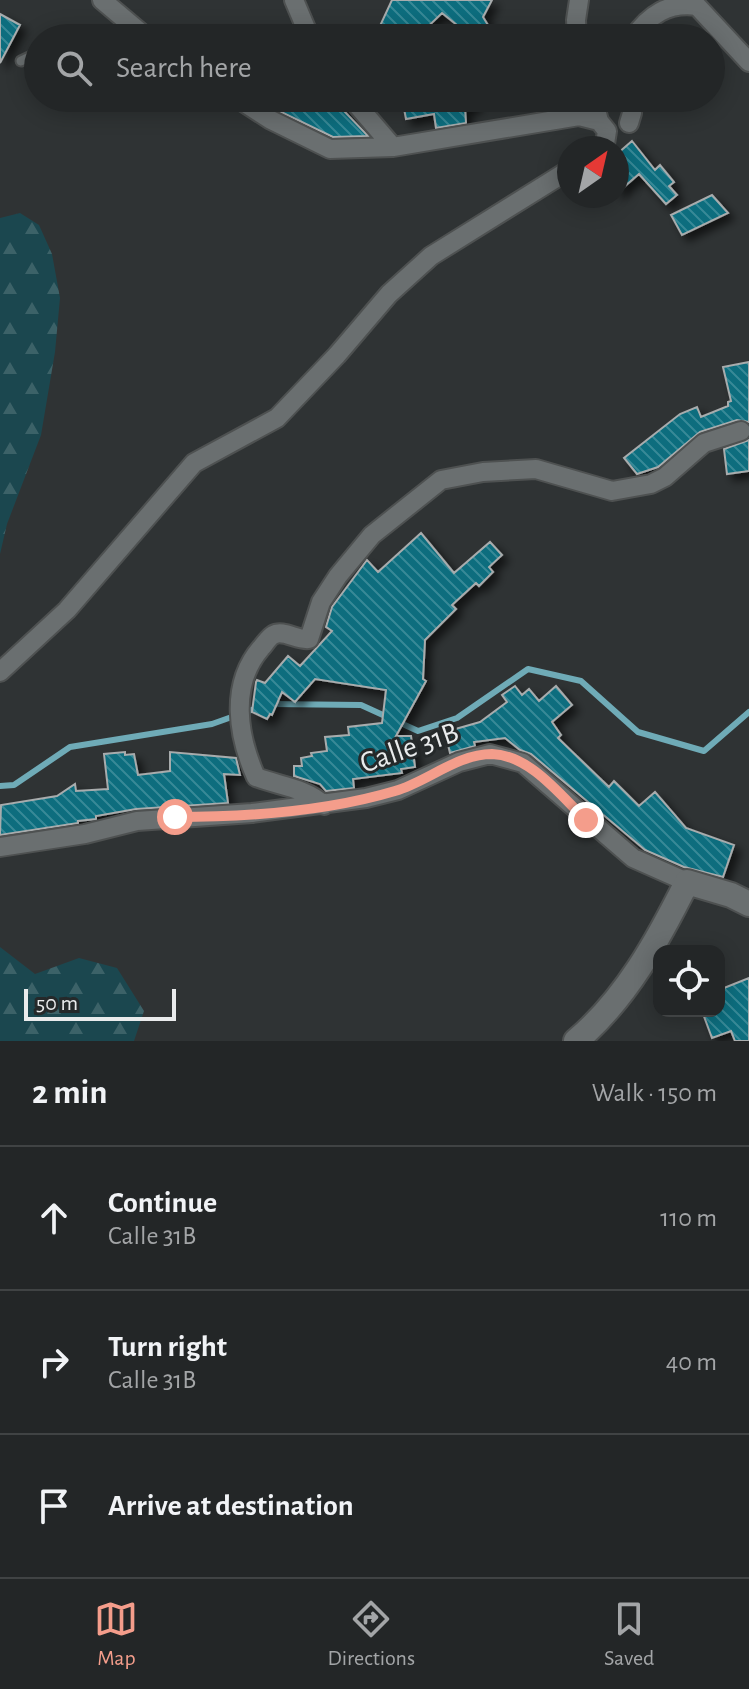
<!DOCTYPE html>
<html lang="en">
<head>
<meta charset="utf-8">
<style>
  :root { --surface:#232627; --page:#2f3233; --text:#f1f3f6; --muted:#a3a5a7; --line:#404344; --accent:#f49d8b }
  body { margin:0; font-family:"Alegreya Sans",sans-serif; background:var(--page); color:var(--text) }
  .controls { position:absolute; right:24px; bottom:24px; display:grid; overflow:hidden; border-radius:16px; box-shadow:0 4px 20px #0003 }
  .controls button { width:72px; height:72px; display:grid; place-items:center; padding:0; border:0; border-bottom:2px solid var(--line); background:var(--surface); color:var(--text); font:40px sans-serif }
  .compass { position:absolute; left:557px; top:136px; width:72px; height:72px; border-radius:50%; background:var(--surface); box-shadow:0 4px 20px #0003; rotate:34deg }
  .scale { position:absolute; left:24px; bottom:20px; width:152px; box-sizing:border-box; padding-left:8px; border:4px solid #e9ebec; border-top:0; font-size:22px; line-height:28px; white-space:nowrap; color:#e9ebec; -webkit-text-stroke:6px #25292a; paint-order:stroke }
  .stop { position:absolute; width:24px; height:24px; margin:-18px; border:6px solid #f49d8b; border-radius:50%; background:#fff }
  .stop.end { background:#f49d8b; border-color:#fff; box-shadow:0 2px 8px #0008 }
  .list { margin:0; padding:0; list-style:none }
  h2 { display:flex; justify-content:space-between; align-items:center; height:104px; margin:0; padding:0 32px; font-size:34px }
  h2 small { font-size:26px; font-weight:400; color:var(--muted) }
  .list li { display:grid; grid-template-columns:52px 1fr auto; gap:24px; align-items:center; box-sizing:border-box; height:144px; padding:0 32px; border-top:2px solid var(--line) }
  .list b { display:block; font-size:30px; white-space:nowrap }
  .list p { margin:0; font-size:26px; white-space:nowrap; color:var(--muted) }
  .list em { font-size:26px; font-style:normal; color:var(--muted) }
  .icon { flex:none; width:44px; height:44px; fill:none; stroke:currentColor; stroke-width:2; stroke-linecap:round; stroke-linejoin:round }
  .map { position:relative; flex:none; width:749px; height:1041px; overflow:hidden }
  .search { position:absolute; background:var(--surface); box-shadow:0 4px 20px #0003; left:24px; right:24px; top:24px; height:88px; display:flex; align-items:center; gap:20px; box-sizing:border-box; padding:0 28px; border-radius:44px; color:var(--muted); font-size:30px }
  .sheet { height:536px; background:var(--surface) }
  nav { display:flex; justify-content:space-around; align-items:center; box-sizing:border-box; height:112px; border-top:2px solid var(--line); background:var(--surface); font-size:22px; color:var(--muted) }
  nav a { display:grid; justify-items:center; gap:4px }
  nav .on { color:var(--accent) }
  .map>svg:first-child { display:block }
</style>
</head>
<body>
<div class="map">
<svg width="749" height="1041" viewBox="0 0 749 1041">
  <defs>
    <pattern id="forest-firs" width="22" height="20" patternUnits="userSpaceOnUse" patternTransform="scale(2)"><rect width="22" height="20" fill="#1b474f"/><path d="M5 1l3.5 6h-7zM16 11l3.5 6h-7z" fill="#3c6268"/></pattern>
    <pattern id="building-back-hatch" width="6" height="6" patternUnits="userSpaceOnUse" patternTransform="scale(2)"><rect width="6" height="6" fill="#086d7e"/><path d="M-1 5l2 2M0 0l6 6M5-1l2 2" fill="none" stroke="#388997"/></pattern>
    <filter id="shadow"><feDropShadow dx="6" dy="6" stdDeviation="4" flood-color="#0009"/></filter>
  </defs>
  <rect width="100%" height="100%" fill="#2f3334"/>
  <path fill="url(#forest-firs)" d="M 20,213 L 39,225 L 52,254 L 60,298 L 55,352 L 41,435 L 7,524 L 0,554 L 0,218 Z
    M 0,947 L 35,974 L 79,958 L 117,968 L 144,1011 L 134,1041 L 0,1041 Z"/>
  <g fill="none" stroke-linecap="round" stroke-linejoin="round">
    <path stroke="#6fabb7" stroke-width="6" d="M 271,704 L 361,705 L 418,731 L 457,718 L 528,669 L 581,681 L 638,732 L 704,751 L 749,712
      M 0,786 L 14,785 L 70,747 L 212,724 L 260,707"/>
  </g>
  <path fill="url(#building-back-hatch)" stroke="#a8acad" stroke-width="2" filter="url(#shadow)" d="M 392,0 L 492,0 L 483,17 L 496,38 L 473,38 L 442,13 L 416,38 L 389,38 L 379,28 Z
    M 0,14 L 20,25 L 0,63 Z
    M 284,98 L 331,98 L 340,103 L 343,110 L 368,136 L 333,137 L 277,110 Z
    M 402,98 L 474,98 L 475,106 L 465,108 L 466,123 L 436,128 L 434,114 L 406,119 Z
    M 632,141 L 655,170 L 660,165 L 674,182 L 669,186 L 677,195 L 666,204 L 639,174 L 617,193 L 617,154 Z
    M 712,195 L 728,213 L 682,235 L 671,215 Z
    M 749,362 L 749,422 L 737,420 L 700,432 L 658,467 L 637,474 L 624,458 L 680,414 L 697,407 L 701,417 L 728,406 L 728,402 L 731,401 L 723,367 Z
    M 749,440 L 749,471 L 727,474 L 724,449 Z
    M 421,533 L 454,573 L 490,542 L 502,555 L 489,567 L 493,572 L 479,586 L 476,583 L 452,605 L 456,609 L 425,640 L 423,679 L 426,681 L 396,736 L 411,736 L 415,767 L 401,769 L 402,773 L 353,779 L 354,788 L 326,791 L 320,784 L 294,776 L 294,766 L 302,766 L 301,758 L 312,756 L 311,753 L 327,751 L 325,737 L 349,735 L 348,727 L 382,723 L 386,690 L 315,679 L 295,702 L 282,692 L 272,715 L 270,714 L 267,719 L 252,712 L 256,682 L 257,680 L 265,683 L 288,656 L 300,666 L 332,631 L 326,627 L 332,607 L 367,560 L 378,572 Z
    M 515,686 L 522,695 L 529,689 L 539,701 L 556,686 L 572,705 L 552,722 L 561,735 L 558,738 L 609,787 L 614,781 L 639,806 L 655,792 L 686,828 L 734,845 L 723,877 L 684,867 L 645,850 L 531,754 L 520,750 L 505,738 L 474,742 L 475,746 L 450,753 L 445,732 L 480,722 L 507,702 L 502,695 Z
    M 125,752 L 125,755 L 134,754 L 138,775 L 170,771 L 170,752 L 236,758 L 240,775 L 224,774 L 228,803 L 136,809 L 96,816 L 96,819 L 78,821 L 78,823 L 0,835 L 1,805 L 57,796 L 75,784 L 76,791 L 108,789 L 104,754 Z
    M 749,978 L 749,1041 L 735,1041 L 731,1031 L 712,1038 L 702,1011 L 719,1011 L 719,990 Z"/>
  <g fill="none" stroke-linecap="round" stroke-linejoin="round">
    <g stroke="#4e5151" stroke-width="13">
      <path id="lane" d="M 57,38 L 65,32 L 140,36
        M 21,61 L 38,53"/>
    </g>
    <g stroke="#4e5151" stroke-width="22">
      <path id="street" d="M 102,0 L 147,38
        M 294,0 L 310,38
        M 577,38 L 576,20 L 579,0
        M 633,38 C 649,15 668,2 697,6 L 749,62
        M 237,98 L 271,120 L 330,149 L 393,147 L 579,116 L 599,121 L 607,131 L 605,144 L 601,148
        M 351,98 L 393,147
        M 593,98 L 599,121
        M 629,123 L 632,113 L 633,98
        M 0,672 L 67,610 L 194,463 L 277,418 L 337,355 L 389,294 L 431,256 L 569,170
        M 324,805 C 306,788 279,786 256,777 C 238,737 229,685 261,648 C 264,645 269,637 273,635 C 283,629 298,641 309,639 L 321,602 L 338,576 L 372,535 L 441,480 L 483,472 L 536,469 L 612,491 L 651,484 L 665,477 L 704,443 L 741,431
        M 0,847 L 85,834 L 137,821 L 252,813 L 366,798 L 398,790 L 459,762 L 490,754 L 523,763 L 633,858 L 687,882"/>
    </g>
    <g stroke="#4e5151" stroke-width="28">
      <path id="secondary" d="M 576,1041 C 626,999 658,940 687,882 L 731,895 L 749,904"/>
    </g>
    <use href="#lane" stroke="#6a6f70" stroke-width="9"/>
    <use href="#street" stroke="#6a6f70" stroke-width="18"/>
    <use href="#secondary" stroke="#6a6f70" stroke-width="24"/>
  </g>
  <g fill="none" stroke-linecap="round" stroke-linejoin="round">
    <path stroke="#f49d8b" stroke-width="10" d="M 175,817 C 245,817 328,811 395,791 C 427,782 457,754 492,754 C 530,755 561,796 586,820"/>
  </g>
  <g text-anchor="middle" stroke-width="6" stroke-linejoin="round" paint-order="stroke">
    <g font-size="30" fill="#e9ebec" stroke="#25292a">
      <text transform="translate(409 747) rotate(-19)" y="10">Calle 31B</text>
    </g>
  </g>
</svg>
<div class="controls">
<button><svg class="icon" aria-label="locate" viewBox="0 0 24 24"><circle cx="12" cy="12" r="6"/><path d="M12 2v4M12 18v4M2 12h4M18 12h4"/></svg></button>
</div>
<svg class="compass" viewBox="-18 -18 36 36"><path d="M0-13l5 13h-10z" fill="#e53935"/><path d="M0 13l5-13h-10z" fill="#a3a5a7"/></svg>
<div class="scale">50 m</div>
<div class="stop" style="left:175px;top:817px"></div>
<div class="stop end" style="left:586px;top:820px"></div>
<div class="search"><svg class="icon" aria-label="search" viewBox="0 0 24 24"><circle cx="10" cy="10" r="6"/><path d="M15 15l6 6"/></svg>Search here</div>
</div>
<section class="sheet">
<h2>2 min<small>Walk · 150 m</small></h2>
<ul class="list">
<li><svg class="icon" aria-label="ahead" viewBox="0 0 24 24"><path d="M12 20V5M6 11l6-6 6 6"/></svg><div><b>Continue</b><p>Calle 31B</p></div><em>110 m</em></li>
<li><svg class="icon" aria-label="right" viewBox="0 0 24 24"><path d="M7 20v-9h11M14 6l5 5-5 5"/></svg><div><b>Turn right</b><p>Calle 31B</p></div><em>40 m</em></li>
<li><svg class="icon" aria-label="arrive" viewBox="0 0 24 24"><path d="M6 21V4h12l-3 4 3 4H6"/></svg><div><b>Arrive at destination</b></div></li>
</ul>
</section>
<nav>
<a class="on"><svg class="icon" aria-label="map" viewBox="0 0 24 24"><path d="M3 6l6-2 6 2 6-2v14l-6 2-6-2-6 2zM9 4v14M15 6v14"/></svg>Map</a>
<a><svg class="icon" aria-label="directions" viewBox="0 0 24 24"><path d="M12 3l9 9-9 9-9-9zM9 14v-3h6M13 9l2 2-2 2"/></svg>Directions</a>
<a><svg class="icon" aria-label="saved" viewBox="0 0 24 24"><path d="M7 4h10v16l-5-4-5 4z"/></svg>Saved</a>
</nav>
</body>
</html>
